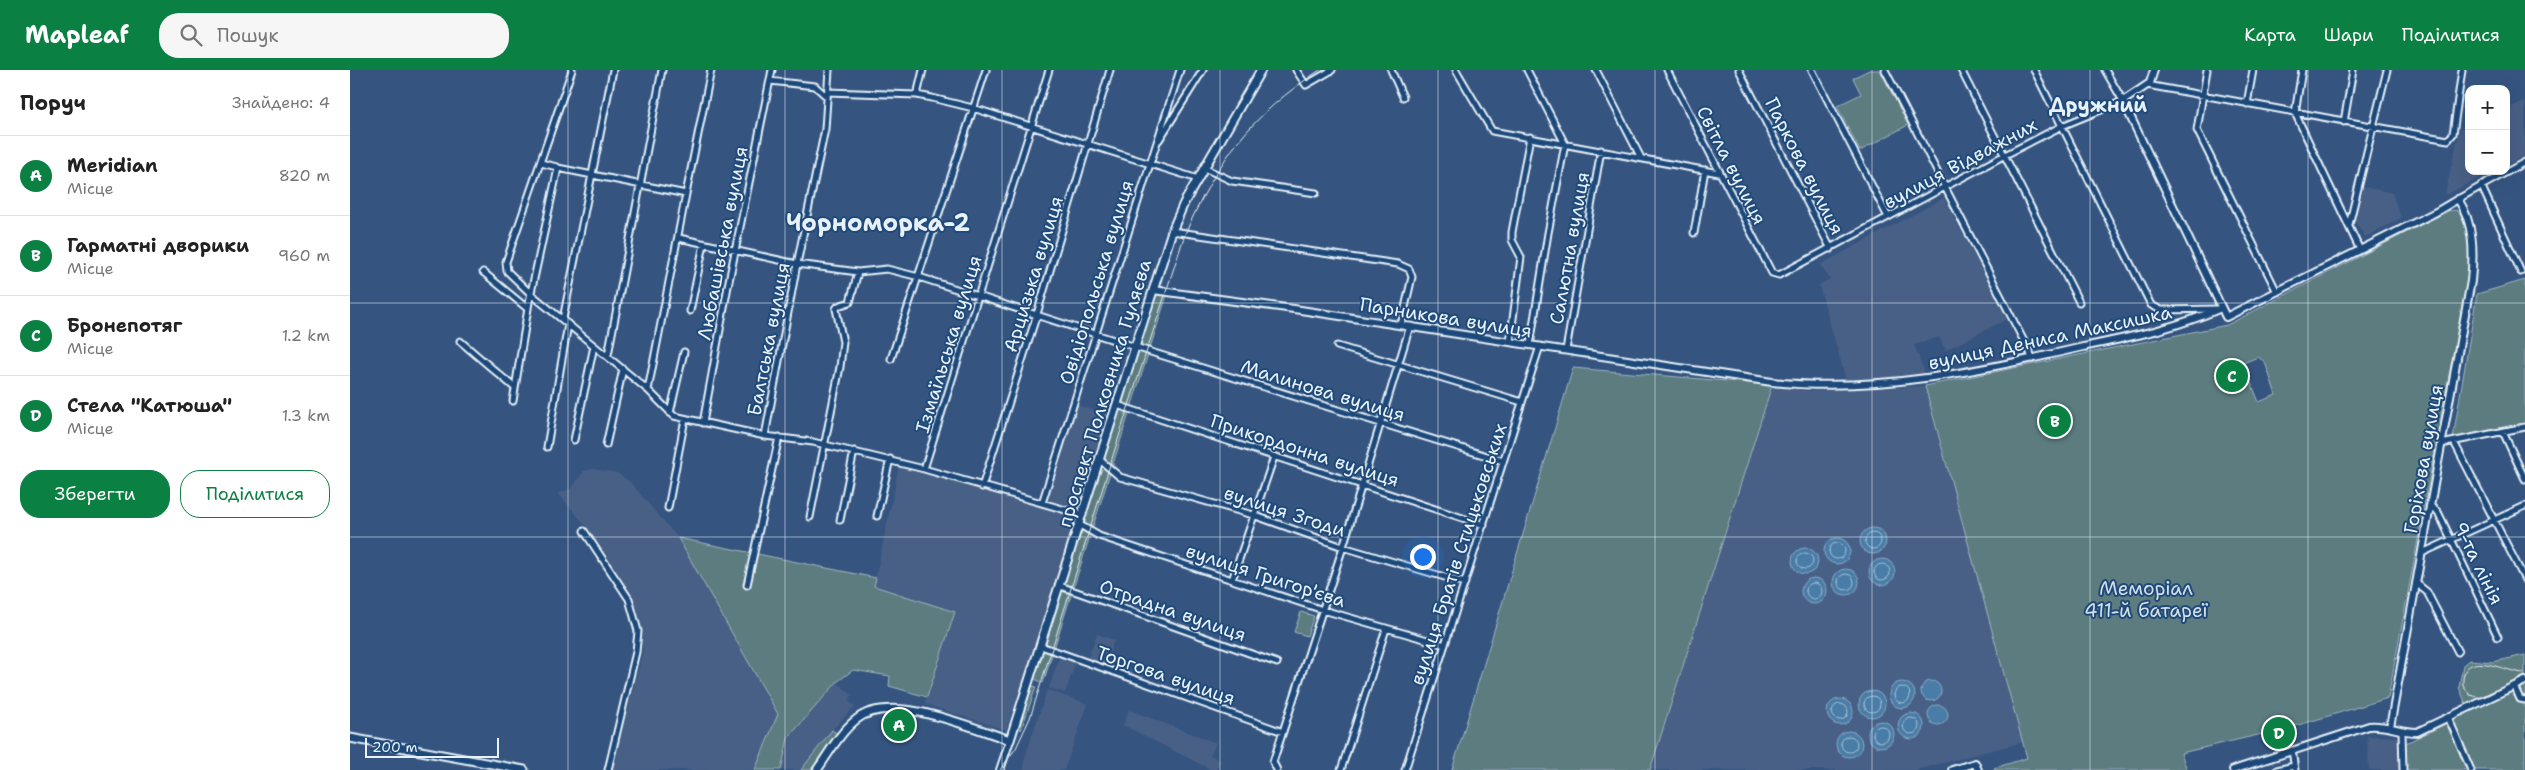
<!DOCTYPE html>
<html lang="uk">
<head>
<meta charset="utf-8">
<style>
  :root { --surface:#fff; --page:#f6f6f6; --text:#222; --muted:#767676; --line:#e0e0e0; --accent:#0b8043 }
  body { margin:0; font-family:"Shantell Sans",sans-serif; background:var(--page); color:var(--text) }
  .controls { position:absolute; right:15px; top:15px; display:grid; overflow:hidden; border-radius:10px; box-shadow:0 5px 20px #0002 }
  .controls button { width:45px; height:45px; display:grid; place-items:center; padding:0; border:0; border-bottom:1px solid var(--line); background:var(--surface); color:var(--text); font:25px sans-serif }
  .scale { position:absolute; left:15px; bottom:12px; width:134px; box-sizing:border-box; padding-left:5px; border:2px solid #e8f1f8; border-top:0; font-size:14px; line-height:18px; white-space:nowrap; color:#e8f1f8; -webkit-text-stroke:4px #1f4a7a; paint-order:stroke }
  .you { position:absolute; left:1072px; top:486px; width:18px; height:18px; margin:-12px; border:4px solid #fff; border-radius:50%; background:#1a73e8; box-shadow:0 0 0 8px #1a73e833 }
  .badge { display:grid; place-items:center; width:32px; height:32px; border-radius:50%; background:var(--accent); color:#fff; font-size:16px; font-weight:700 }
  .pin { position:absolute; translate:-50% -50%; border:2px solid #fff; box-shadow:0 1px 5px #0006 }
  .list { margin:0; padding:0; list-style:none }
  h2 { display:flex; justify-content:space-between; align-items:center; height:65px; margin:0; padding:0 20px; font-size:21px }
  h2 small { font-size:16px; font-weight:400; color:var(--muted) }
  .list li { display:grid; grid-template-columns:32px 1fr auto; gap:15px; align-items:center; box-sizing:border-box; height:80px; padding:0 20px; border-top:1px solid var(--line) }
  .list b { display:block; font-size:19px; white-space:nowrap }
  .list p { margin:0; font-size:16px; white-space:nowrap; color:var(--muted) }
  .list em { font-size:16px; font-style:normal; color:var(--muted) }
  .actions { display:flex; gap:10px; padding:15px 20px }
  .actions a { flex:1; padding:11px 0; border:1px solid var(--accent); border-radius:20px; text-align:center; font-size:18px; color:var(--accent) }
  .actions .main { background:var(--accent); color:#fff }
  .icon { flex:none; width:28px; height:28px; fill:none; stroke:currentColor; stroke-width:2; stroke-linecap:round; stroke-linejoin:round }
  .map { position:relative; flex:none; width:2175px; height:700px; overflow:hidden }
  header { display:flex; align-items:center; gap:30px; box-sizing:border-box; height:70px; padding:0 25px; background:var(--accent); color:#fff }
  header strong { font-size:24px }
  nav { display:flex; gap:28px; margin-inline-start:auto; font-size:18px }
  .search { width:350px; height:45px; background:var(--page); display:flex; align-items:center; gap:12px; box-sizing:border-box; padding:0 18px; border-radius:20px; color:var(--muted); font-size:19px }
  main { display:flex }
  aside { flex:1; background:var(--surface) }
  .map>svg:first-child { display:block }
</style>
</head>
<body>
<header>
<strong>Mapleaf</strong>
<div class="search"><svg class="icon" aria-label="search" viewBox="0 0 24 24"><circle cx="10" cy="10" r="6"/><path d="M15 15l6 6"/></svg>Пошук</div>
<nav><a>Карта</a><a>Шари</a><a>Поділитися</a></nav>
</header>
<main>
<aside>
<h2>Поруч<small>Знайдено: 4</small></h2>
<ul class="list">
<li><span class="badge">A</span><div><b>Meridian</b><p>Місце</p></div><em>820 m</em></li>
<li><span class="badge">B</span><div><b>Гарматні дворики</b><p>Місце</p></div><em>960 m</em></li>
<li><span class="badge">C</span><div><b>Бронепотяг</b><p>Місце</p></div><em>1.2 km</em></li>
<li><span class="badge">D</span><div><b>Стела &quot;Катюша&quot;</b><p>Місце</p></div><em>1.3 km</em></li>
</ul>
<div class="actions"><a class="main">Зберегти</a><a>Поділитися</a></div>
</aside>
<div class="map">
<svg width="2175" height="700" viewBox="0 0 2175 700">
  <rect width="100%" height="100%" fill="#355580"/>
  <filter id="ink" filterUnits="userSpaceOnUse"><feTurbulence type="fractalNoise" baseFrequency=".02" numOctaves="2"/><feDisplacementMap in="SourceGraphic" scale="10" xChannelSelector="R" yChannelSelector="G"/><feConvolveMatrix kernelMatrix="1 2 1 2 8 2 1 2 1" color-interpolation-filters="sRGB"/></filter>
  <g filter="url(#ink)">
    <path fill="#486086" d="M 2175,31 L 2175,86 L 2156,95 L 2156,39 Z
      M 2119,55 L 2119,101 L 2144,101 L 2095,125 L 2110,59 Z
      M 2014,117 L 2042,123 L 2051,148 L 2015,167 L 2004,149 Z
      M 1594,128 L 1657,249 L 1596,280 L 1589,267 L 1564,275 L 1576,306 L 1497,313 L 1469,215 L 1480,209 L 1470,195 Z
      M 1422,315 L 1458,321 L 1575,316 L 1673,672 L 1566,700 L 1300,700 Z
      M 726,335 L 761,346 L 730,443 L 696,432 Z
      M 549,397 L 663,427 L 728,448 L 656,660 L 575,634 L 605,542 L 524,516 Z
      M 243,399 L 267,403 L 280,412 L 328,468 L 428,644 L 405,700 L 262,700 L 293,581 L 288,545 L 237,457 L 208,423 L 221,419 L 234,401 Z
      M 747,564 L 764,570 L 755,596 L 737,591 Z
      M 710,585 L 726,591 L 715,623 L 699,618 Z
      M 487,612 L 502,625 L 498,631 L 505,636 L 482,660 L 451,700 L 431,700 L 438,668 Z
      M 697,620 L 738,634 L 714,700 L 674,700 L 674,691 Z
      M 779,640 L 866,673 L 860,685 L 871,691 L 866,700 L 862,700 L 773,655 Z
      M 2017,666 L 2049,667 L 2049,700 L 2019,700 Z"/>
    <path fill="#5c7c80" stroke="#a2b6bc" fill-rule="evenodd" d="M 1519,0 L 1530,0 L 1558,55 L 1510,81 L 1487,36 L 1511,24 L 1503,8 Z
      M 2106,140 C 2120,148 2119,186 2119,200 L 2038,628 L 1942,657 L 1831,683 L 1837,700 L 1645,700 L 1644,698 L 1677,688 L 1575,316 L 1877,255 L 2098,141 ZM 1908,287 L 1915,292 L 1926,325 L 1909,332 L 1893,293 Z
      M 2175,210 L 2175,353 L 2103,368 L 2127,224 Z
      M 804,223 L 817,225 L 693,613 L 683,608 Z
      M 1223,298 L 1422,315 L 1300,700 L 1102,700 Z
      M 328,468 L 526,508 L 524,516 L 605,542 L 577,627 L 539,616 L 540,606 L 503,600 L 487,612 L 438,668 L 431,700 L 405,700 L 428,644 Z
      M 951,542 L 964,546 L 957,566 L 944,562 Z
      M 2175,585 L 2175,609 L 2117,637 L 2109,617 L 2113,595 L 2119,590 L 2143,592 Z
      M 2175,613 L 2175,700 L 2124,700 L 2100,648 Z
      M 685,616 L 686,617 L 671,660 L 669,656 L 681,617 Z
      M 2098,653 L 2117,700 L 2056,700 L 2056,673 Z
      M 482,660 L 488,664 L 461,700 L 451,700 Z"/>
    <path fill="#497ba6" stroke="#89aac7" d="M1510 471a13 13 0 1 1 26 0a13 13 0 1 1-26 0Z
      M1474 481a13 13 0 1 1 26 0a13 13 0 1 1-26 0Z
      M1442 491a13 13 0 1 1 26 0a13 13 0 1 1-26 0Z
      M1519 502a13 13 0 1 1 26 0a13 13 0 1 1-26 0Z
      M1483 512a13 13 0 1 1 26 0a13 13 0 1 1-26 0Z
      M1451 521a13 13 0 1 1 26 0a13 13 0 1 1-26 0Z
      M1571 621a10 10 0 1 1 20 0a10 10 0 1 1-20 0Z
      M1539 625a13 13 0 1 1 26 0a13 13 0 1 1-26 0Z
      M1509 634a13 13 0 1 1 26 0a13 13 0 1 1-26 0Z
      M1477 642a13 13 0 1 1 26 0a13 13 0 1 1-26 0Z
      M1578 645a10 10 0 1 1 20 0a10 10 0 1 1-20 0Z
      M1548 656a13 13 0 1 1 26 0a13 13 0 1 1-26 0Z
      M1518 664a13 13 0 1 1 26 0a13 13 0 1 1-26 0Z
      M1486 674a13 13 0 1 1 26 0a13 13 0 1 1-26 0Z"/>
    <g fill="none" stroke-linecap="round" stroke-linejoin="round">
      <path stroke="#a8c2d7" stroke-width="1" d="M1515 471a8 8 0 1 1 16 0a8 8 0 1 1-16 0Z
        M1479 481a8 8 0 1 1 16 0a8 8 0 1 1-16 0Z
        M1447 491a8 8 0 1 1 16 0a8 8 0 1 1-16 0Z
        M1524 502a8 8 0 1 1 16 0a8 8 0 1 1-16 0Z
        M1488 512a8 8 0 1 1 16 0a8 8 0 1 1-16 0Z
        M1456 521a8 8 0 1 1 16 0a8 8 0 1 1-16 0Z
        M1544 625a8 8 0 1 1 16 0a8 8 0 1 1-16 0Z
        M1514 634a8 8 0 1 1 16 0a8 8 0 1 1-16 0Z
        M1482 642a8 8 0 1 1 16 0a8 8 0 1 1-16 0Z
        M1553 656a8 8 0 1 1 16 0a8 8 0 1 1-16 0Z
        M1523 664a8 8 0 1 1 16 0a8 8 0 1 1-16 0Z
        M1491 674a8 8 0 1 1 16 0a8 8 0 1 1-16 0Z"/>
      <g stroke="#e8f1f8" stroke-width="9">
        <path id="minor" d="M 222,0 L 156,192 L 157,201 L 181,224 L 298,320 L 324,346 L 415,366 L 463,372 L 574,399
          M 699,0 L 574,399 L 733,445
          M 946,0 L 956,15 L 982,0
          M 1041,0 L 1053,27
          M 1106,0 L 1142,61 L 1369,103
          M 1177,0 L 1215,74 L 1198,163 L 1180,275
          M 1246,0 L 1291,88
          M 1317,0 L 1422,203 L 1429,205 L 1655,85 L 1712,56 L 1773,31 L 1755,0
          M 1389,0 L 1481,179
          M 1462,0 L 1538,147
          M 1535,0 L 1683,289
          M 1611,0 L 1729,232
          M 1684,0 L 1801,235 L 1811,240 L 1866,239
          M 1857,0 L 1847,60 L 1927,222
          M 1952,0 L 1945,43 L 2010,180
          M 420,11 L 465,16 L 477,27
          M 1797,15 L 2098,70 L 2103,64 L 2112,0
          M 477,22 L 567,25 L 582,28 L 623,38 L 848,109
          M 567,25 L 573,0
          M 1897,34 L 1903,0
          M 1994,52 L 2003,0
          M 809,70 L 853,0
          M 191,93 L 207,97
          M 854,98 L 882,111 L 966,123
          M 2131,115 L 2171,202
          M 2108,129 L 2175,92
          M 1999,155 L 2037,0
          M 822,161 L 1048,194 L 1059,199 L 1062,207 L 1051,255
          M 1344,163 L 1355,100
          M 329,168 L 447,194 L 508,202 L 537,199 L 569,207 L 804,283 L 1153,391
          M 133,202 L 178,239
          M 340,241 L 354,174
          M 213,249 L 263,0
          M 110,271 L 165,318
          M 1160,272 L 1171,187 L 1162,170 L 1162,162 L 1180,67
          M 987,276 L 1172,332
          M 1216,280 L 1251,80
          M 258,285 L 312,0
          M 541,289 L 636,0
          M 298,320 L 336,124
          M 163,331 L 179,232 L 208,98 L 336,124 L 361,0
          M 767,335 L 1134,455
          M 320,343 L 334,282
          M 353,353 L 378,216 L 422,0
          M 2153,362 L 2175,409
          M 415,366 L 447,194 L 475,59 L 479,0
          M 224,370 L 244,276
          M 2104,372 L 2175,510
          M 2091,374 L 2175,357
          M 256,375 L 273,299
          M 197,377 L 218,254
          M 750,390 L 770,407 L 903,445 L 993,477 L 1115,513
          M 632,417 L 687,244 L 760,0
          M 692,433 L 830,0
          M 2080,436 L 2088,442 L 2148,567
          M 318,438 L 335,349
          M 527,446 L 540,389
          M 460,447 L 490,297 L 493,272 L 486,239 L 488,236 L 500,232 L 508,202
          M 490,450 L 504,381
          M 730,455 L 749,466 L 973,540 L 1095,575
          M 234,461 L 279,529 L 288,561 L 286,582 L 258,700
          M 2072,483 L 2175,436
          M 882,510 L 924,387
          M 2066,513 L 2077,522 L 2108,582
          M 397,515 L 429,367
          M 710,516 L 927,593
          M 691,576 L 933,662
          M 2164,616 L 2170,629 L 2175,630
          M 2098,647 L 2121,700
          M 2052,662 L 2053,700
          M 1942,680 L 1945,700
          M 927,700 L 923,692 L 993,477 L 1060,256
          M 991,700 L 1036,559
          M 1055,700 L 1190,276
          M 1927,700 L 1944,696"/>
      </g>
      <g stroke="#e8f1f8" stroke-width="10">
        <path id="tertiary" d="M 1804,0 L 1800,13 L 1773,31 L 1876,247 L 2086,142 L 2108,129 C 2124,153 2124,183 2121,211 L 2040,657
          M 803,220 L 944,239 L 1422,312 C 1528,323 1630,301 1733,277 C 1780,267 1827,258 1871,238
          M 650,700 L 660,670
          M 1602,700 L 1625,693 L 1628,700
          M 1883,700 L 2019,656 C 2036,654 2049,662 2067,662 L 2175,611"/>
      </g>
      <g stroke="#e8f1f8" stroke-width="11">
        <path id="secondary" d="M 0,668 L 174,700
          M 467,700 C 479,683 490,662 507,649 C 541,622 622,658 660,670 L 822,161 L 834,133 L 911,0"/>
      </g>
      <use href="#minor" stroke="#1f4a7a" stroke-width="5"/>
      <use href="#tertiary" stroke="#1f4a7a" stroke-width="6"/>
      <use href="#secondary" stroke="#1f4a7a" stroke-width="7"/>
      <path stroke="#e8f1f8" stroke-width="1" d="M 2175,603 C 2155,603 2111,575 2113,615 L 2120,625 L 2132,628 L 2175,606
        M 650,700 L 666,678 L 680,648 L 778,338 L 835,164 C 869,88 900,46 970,0"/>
    </g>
  </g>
  <path fill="none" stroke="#e8f1f8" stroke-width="1" stroke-opacity="0.55" d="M 218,0 L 218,700M 435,0 L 435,700M 652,0 L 652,700M 870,0 L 870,700M 1088,0 L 1088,700M 1305,0 L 1305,700M 1522,0 L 1522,700M 1740,0 L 1740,700M 1958,0 L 1958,700M 0,233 L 2175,233M 0,467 L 2175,467"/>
  <g text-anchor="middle" stroke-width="4" stroke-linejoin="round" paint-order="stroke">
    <g font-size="19" fill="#e8f1f8" stroke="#1f4a7a">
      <text transform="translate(1610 93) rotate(-28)" y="7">вулиця Відважних</text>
      <text transform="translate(1382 95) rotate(63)" y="7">Світла вулиця</text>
      <text transform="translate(1455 96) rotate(63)" y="7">Паркова вулиця</text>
      <text transform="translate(372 173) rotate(-79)" y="7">Любашівська вулиця</text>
      <text transform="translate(1219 178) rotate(-80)" y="7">Салютна вулиця</text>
      <text transform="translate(683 204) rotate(-73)" y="7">Арцизька вулиця</text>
      <text transform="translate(746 212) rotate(-73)" y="7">Овідіопольська вулиця</text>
      <text transform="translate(1096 247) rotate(9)" y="7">Парникова вулиця</text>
      <text transform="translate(1700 267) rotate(-12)" y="7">вулиця Дениса Максишка</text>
      <text transform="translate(418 269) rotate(-79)" y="7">Балтська вулиця</text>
      <text transform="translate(598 274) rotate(-73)" y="7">Ізмаїльська вулиця</text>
      <text transform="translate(973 320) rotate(17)" y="7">Малинова вулиця</text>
      <text transform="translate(754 323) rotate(-73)" y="7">проспект Полковника Гуляєва</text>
      <text transform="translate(955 380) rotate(18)" y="7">Прикордонна вулиця</text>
      <text transform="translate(2073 389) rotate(-80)" y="7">Горіхова вулиця</text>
      <text transform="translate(935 441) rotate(18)" y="7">вулиця Згоди</text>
      <text transform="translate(1108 484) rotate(-72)" y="7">вулиця Братів Стицьковських</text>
      <text transform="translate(2129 493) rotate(64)" y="7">9-та лінія</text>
      <text transform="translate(916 505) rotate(18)" y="7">вулиця Григор'єва</text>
      <text transform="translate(823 540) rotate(19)" y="7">Отрадна вулиця</text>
      <text transform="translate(816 605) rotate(19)" y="7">Торгова вулиця</text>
    </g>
    <g font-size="19" fill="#d3dfe6" stroke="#1f4a7a">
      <text x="1796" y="525">Меморіал<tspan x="1796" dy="22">411-й батареї</tspan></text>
    </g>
    <g font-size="20" font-weight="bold" fill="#e8f1f8" stroke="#1f4a7a">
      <text x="1748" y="42">Дружний</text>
    </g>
    <g font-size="24" font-weight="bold" fill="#e8f1f8" stroke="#1f4a7a">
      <text x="528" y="161">Чорноморка-2</text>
    </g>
  </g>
</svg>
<div class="controls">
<button>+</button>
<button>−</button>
</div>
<div class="scale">200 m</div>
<div class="you"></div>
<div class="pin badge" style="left:549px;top:655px">A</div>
<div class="pin badge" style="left:1705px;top:351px">B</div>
<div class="pin badge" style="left:1882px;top:306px">C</div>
<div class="pin badge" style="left:1929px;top:663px">D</div>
</div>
</main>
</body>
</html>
